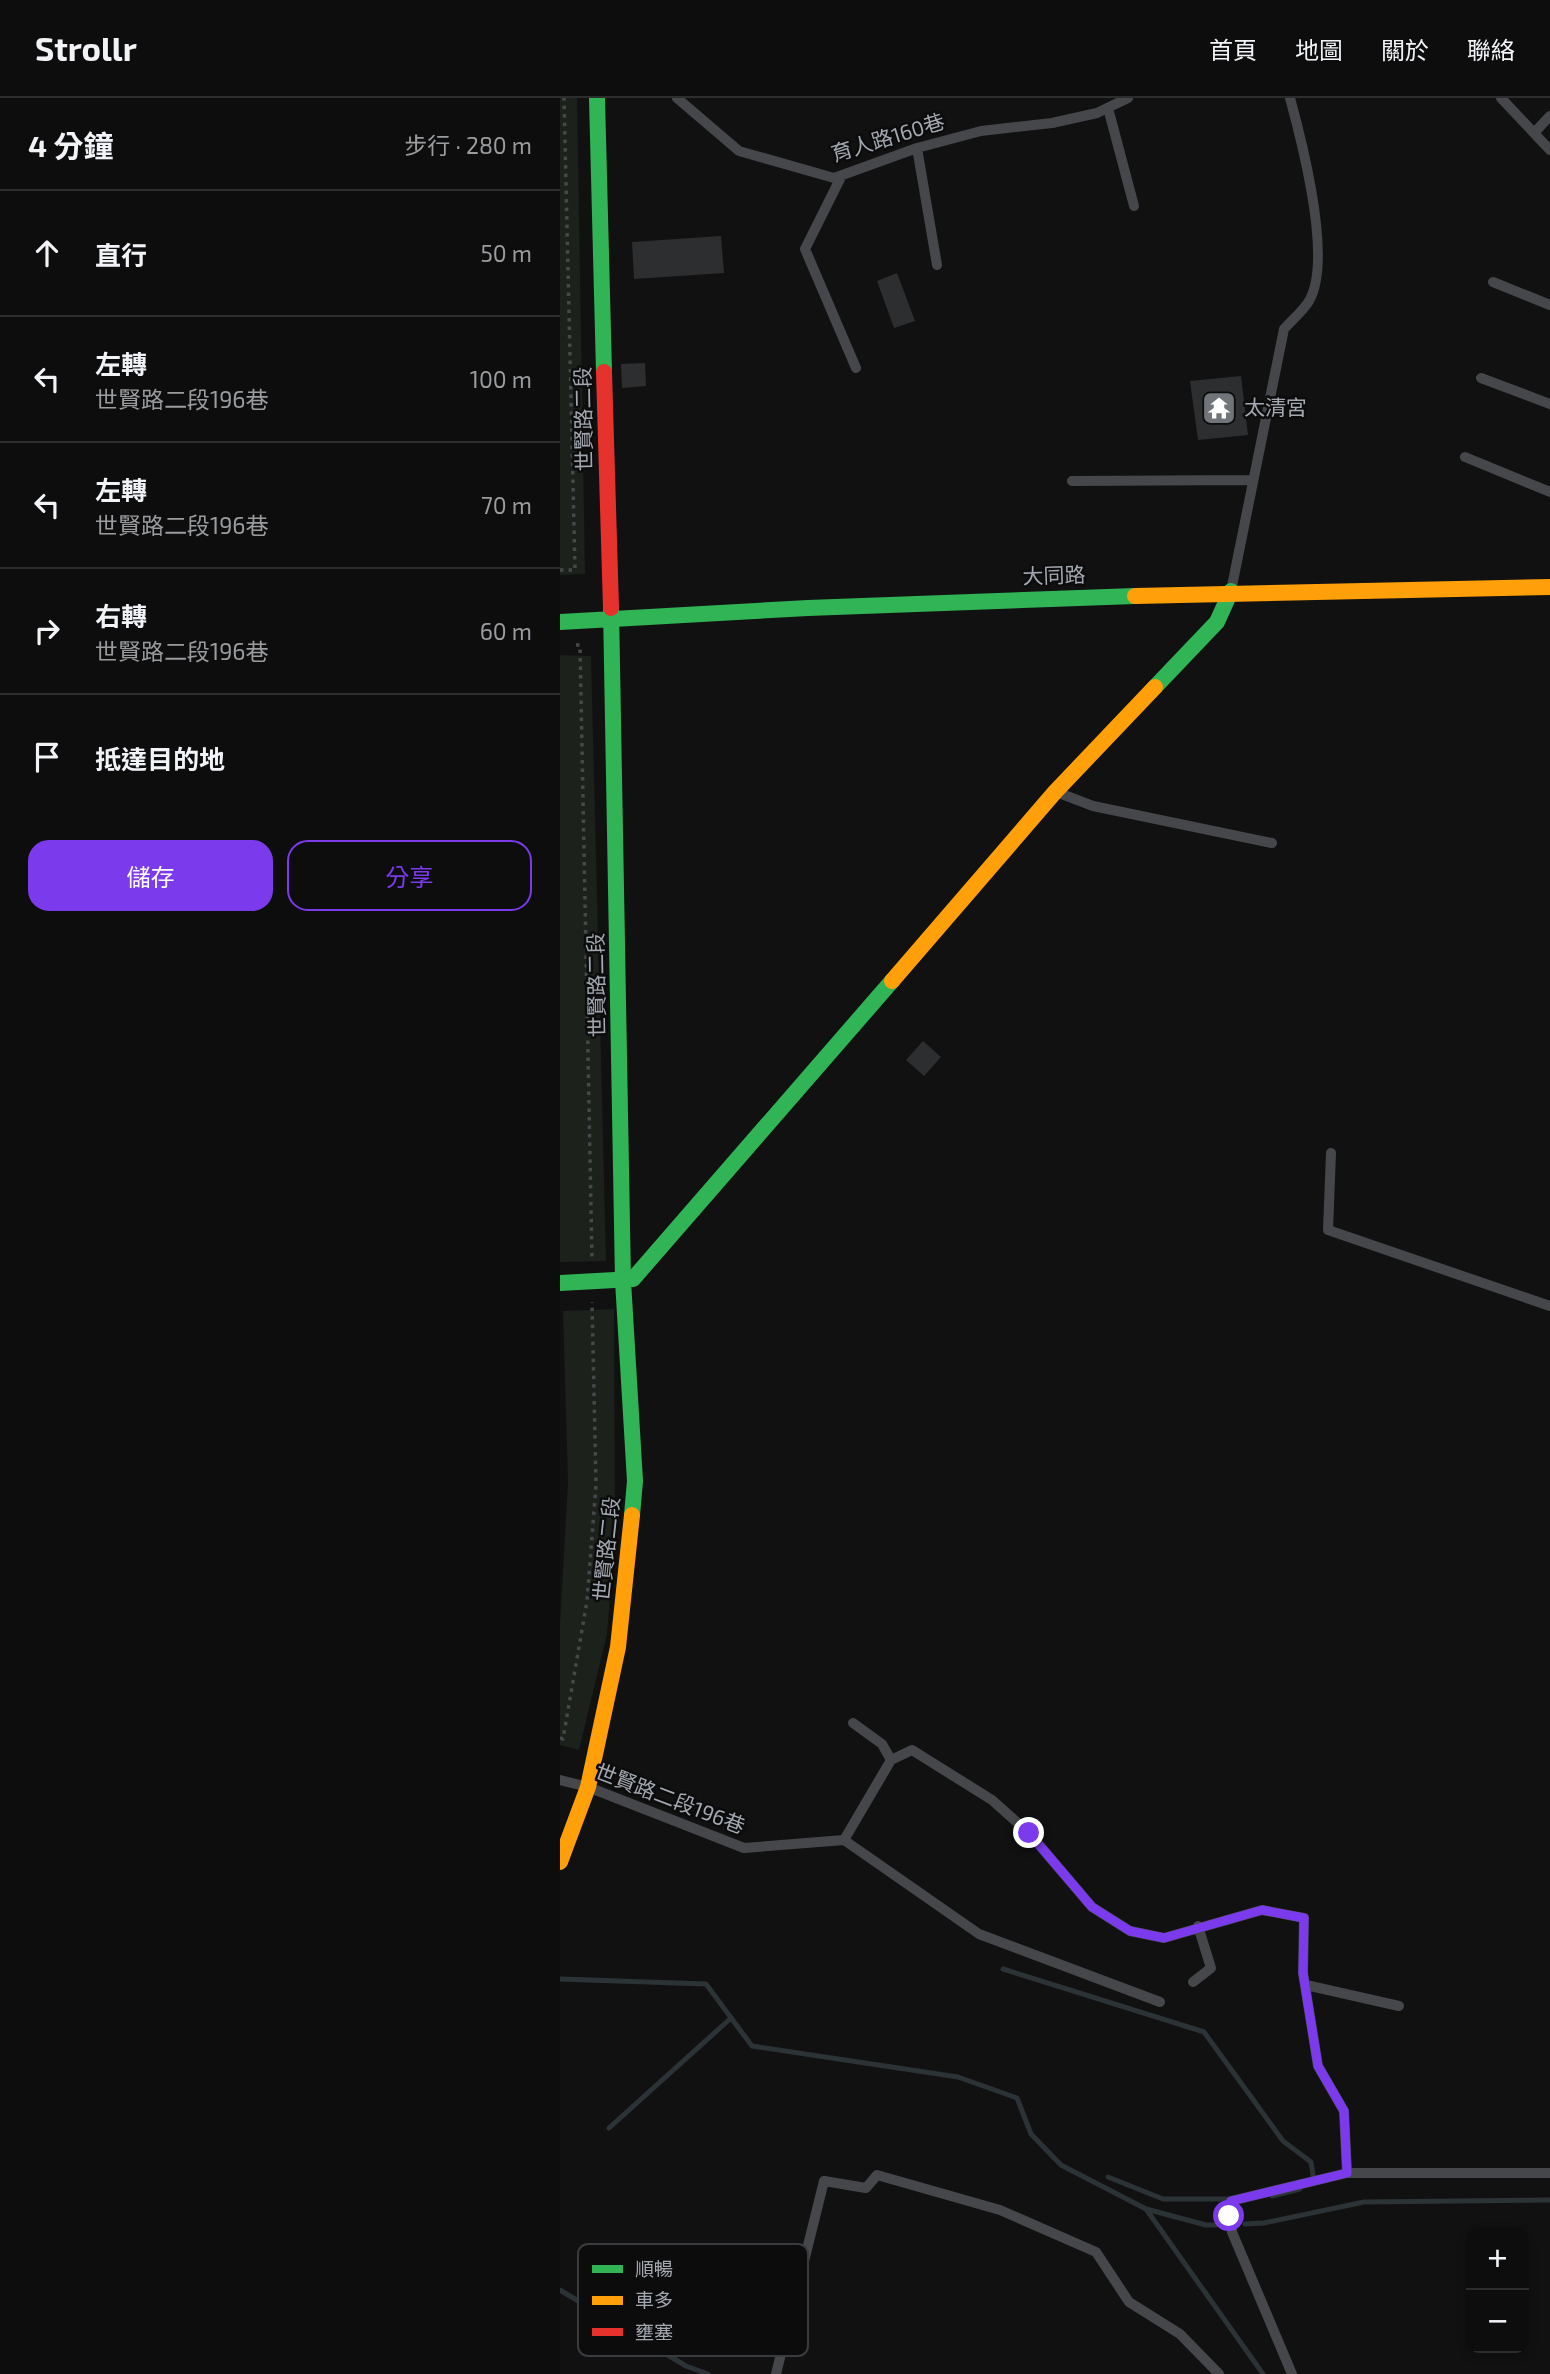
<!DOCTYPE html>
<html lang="zh-TW">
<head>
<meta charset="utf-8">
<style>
  :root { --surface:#0d0d0e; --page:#1b1b1c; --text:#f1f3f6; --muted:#9a9c9e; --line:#2d2d2e; --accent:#7c3aed }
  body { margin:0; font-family:"Exo 2","Noto Sans TC",sans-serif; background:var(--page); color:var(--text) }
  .controls { position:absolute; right:21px; bottom:21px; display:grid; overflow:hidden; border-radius:14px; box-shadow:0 4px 10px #0003 }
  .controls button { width:63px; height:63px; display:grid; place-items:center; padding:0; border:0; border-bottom:2px solid var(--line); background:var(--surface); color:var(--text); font:35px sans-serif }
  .stop { position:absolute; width:21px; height:21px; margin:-16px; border:5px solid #7c3aed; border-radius:50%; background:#fff }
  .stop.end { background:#7c3aed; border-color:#fff; box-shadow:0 2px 7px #0008 }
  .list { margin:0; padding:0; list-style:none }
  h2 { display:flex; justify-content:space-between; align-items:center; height:91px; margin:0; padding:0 28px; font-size:30px }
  h2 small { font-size:23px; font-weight:400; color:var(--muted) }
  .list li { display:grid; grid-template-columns:46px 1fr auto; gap:21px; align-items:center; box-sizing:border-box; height:126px; padding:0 28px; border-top:2px solid var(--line) }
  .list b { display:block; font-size:26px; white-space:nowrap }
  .list p { margin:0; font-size:23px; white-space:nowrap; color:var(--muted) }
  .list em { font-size:23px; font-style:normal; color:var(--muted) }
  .actions { display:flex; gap:14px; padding:21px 28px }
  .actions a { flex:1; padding:16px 0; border:2px solid var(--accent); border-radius:21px; text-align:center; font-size:24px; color:var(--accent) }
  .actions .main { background:var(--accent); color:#fff }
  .icon { flex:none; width:38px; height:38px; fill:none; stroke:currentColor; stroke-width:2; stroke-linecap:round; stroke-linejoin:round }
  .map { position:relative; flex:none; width:990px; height:2276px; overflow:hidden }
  header { display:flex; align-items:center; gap:42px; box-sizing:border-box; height:98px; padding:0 35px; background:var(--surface); border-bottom:2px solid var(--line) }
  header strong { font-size:33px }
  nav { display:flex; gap:38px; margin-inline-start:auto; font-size:24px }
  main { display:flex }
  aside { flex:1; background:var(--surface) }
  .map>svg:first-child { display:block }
</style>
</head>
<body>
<header>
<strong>Strollr</strong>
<nav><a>首頁</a><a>地圖</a><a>關於</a><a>聯絡</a></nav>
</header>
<main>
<aside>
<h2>4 分鐘<small>步行 · 280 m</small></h2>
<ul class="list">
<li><svg class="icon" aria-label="ahead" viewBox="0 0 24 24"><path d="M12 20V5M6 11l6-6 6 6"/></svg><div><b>直行</b></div><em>50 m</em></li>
<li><svg class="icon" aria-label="left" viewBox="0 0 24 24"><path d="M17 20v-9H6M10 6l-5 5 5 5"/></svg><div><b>左轉</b><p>世賢路二段196巷</p></div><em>100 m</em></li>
<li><svg class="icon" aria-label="left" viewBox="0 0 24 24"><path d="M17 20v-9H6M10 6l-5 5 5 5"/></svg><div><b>左轉</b><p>世賢路二段196巷</p></div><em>70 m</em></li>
<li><svg class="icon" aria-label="right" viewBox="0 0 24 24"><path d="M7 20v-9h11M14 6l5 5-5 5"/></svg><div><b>右轉</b><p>世賢路二段196巷</p></div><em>60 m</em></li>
<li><svg class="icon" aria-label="arrive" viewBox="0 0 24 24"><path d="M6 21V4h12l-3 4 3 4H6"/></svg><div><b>抵達目的地</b></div></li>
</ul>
<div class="actions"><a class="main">儲存</a><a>分享</a></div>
</aside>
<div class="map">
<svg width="990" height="2276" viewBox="0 0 990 2276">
  <rect width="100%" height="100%" fill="#111112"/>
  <path fill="#1c211c" d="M 0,0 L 17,0 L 25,476 L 0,477 Z
    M 0,557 L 31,558 L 46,1163 L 0,1164 Z
    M 54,1211 L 55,1437 L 47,1536 L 19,1652 L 0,1647 L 0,1526 L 8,1384 L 3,1213 Z"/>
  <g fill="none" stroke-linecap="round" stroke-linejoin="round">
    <path stroke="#2b3337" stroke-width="5" d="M 443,1871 L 644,1934 L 723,2043 L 751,2064 L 754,2083
      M 0,1881 L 146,1886 L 192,1948 L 398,1979 L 457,2000 L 471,2036 L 501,2067 L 586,2111 L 703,2276
      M 49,2030 L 171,1920
      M 548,2079 L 603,2101 L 671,2101
      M 712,2098 L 740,2091
      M 586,2111 L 646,2127 L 656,2127
      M 685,2126 L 704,2125 L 804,2104 L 990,2102
      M 0,2192 L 126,2268 L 148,2276"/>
  </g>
  <path fill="#2d2e2f" d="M 161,138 L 164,175 L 74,181 L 72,144 Z
    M 337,175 L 355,223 L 334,230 L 317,183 Z
    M 85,265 L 86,288 L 62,290 L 61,266 Z
    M 681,278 L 688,337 L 638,342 L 630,283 Z
    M 363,943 L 381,959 L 364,978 L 346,962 Z"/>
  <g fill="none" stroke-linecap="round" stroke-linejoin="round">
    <path stroke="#47484b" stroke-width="3.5" stroke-dasharray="3.5 5" stroke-linecap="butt" d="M 0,472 L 15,472 L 4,0
      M 16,547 L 20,547 L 32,1161
      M 0,1640 L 3,1641 L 27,1503 L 36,1387 L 32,1204"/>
    <path stroke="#46474a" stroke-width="10" d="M 117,0 L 179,53 L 274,80 L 357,50 L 421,33 L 492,25 L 537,15 L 568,0
      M 941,0 L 990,52
      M 548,10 L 574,108
      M 974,35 L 990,18
      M 357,50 L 377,167
      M 282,77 L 245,151 L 296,270
      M 933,184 L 990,207
      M 921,280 L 990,306
      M 905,359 L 990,394
      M 512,383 L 692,382
      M 671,493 L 724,231 C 732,222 743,213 749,203 C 773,162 742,44 730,0
      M 499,695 L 533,708 L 712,745
      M 771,1055 L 768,1132 L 990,1208
      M 293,1625 L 322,1646 L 331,1662
      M 0,1682 L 28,1689 L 184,1750 L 284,1742 L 331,1662 L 352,1652 L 432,1702 L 469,1735 L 532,1809 L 570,1833 L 604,1840 L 702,1812 L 744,1820 L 743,1875 L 758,1968 L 784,2013 L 787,2075
      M 284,1742 L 419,1836 L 600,1904
      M 633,1884 L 651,1870 L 638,1828
      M 746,1887 L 839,1908
      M 216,2276 L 264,2083 L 306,2090 L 317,2077 L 440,2112 L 536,2154 L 569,2204 L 620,2236 L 659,2276
      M 732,2276 L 672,2134 L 671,2103 L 787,2075 L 990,2075"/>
    <path stroke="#30b455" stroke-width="16" d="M 37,0 L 44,274
      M 51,510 L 63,1183 L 75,1383 L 72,1417
      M 0,524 L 248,510 L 575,498
      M 595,589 L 657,524 L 671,493
      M 0,1185 L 73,1181 L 332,883"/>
    <path stroke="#ff9f0a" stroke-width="16" d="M 575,498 L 990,489
      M 332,883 L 495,694 L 595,589
      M 0,1764 L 28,1689 L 58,1549 L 72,1417"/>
    <path stroke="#e5322d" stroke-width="16" d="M 44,274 L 51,510"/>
  </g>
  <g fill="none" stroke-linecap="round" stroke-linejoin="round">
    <path stroke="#7c3aed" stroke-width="9" d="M 469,1735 L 532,1809 L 570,1833 L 604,1840 L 702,1812 L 744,1820 L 743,1875 L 758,1968 L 784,2013 L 787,2075 L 671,2103 L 669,2118"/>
  </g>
  <defs>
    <g id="temple-square" transform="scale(1.75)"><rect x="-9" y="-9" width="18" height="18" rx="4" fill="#717479" stroke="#0c0c0d"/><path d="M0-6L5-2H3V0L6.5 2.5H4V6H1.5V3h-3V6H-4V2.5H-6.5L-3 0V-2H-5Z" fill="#fff"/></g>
  </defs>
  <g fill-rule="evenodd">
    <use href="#temple-square" x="659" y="310"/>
  </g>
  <g text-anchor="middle" stroke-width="5" stroke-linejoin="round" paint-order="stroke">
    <g font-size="21" fill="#a4a9b1" stroke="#0c0c0d">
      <text transform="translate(328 40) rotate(-17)" y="7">育人路160巷</text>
      <text transform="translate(24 321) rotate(-91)" y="7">世賢路二段</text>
      <text transform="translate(494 478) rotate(-2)" y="7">大同路</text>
      <text transform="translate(37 887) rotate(-91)" y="7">世賢路二段</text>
      <text transform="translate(47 1451) rotate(-84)" y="7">世賢路二段</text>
      <text transform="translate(110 1701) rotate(21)" y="7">世賢路二段196巷</text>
    </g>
    <g font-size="21" fill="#a4a9b1" stroke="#0c0c0d" text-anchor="start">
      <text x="684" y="317">太清宮</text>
    </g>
  </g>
  <rect x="18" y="2146" width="230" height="112" rx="10" fill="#0c0c0d" stroke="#3a3b3e" stroke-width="2"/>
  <rect x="32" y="2167" width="31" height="8" fill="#30b455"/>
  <rect x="32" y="2198" width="31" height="9" fill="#ff9f0a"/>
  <rect x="32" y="2230" width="31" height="8" fill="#e5322d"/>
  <g font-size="19" fill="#a4a9b1">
    <text x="75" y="2178">順暢</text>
    <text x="75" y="2209">車多</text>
    <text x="75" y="2241">壅塞</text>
  </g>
</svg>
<div class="controls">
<button>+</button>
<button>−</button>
</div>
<div class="stop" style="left:669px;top:2118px"></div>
<div class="stop end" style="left:469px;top:1735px"></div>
</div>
</main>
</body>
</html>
